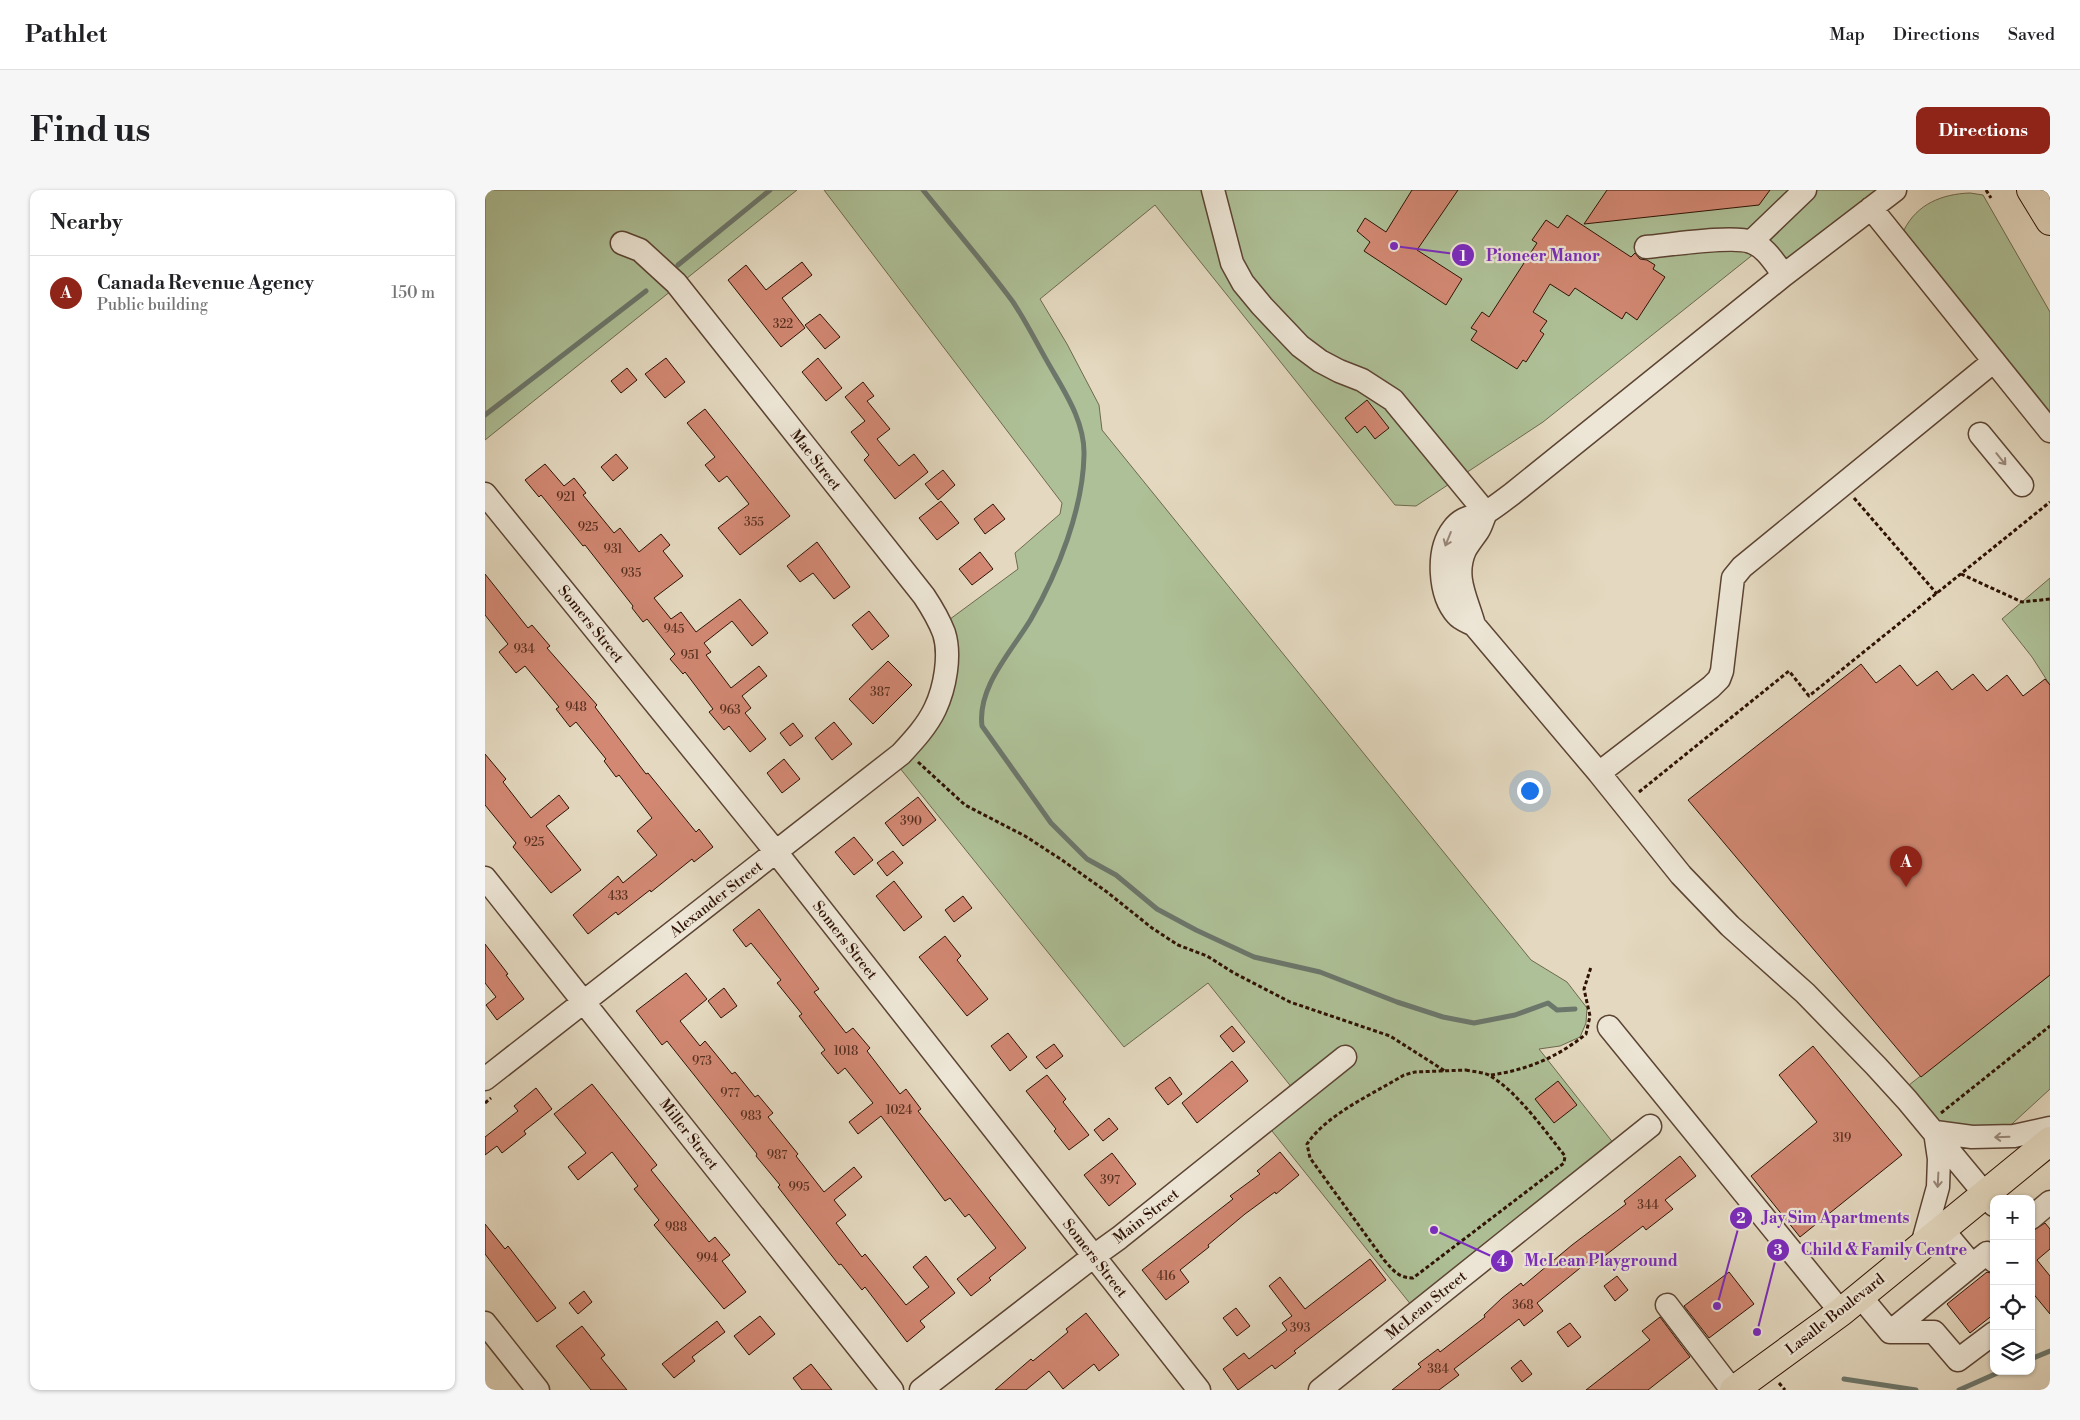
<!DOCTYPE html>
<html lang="en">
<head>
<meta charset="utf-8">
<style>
  :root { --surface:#fff; --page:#f6f6f6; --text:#202124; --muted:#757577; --line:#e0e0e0; --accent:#8f2418 }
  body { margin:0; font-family:"Libre Bodoni",serif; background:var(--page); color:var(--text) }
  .controls { position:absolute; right:15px; bottom:15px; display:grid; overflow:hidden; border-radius:10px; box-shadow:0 1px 4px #0004 }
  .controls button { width:45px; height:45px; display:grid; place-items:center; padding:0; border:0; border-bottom:1px solid var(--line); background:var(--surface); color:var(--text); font:25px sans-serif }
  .you { position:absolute; left:1044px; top:600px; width:18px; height:18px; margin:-12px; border:4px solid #fff; border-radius:50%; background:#1a73e8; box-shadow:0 0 0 8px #1a73e833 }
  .badge { display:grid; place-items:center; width:32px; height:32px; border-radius:50%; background:var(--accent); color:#fff; font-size:16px; font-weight:700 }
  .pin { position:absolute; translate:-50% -41px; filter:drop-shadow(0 1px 2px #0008) }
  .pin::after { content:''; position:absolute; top:26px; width:18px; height:15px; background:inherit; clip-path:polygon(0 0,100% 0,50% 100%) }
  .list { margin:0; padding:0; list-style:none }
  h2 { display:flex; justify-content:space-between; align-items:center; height:65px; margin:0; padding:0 20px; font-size:21px }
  h2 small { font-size:16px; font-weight:400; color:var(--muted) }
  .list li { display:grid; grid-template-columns:32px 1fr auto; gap:15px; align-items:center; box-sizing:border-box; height:75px; padding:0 20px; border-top:1px solid var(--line) }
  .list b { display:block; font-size:19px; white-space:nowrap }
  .list p { margin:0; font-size:16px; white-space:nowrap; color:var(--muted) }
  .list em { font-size:16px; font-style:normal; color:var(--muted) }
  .icon { flex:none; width:28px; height:28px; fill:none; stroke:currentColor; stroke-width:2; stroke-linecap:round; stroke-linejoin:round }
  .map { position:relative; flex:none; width:1565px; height:1200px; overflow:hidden; border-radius:10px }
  header { display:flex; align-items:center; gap:30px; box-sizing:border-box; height:70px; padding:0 25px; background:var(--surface); border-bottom:1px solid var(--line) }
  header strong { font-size:24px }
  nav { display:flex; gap:28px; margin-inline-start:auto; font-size:18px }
  .intro { display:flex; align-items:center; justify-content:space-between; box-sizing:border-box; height:120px; padding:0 30px }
  h1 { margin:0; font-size:35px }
  .button { padding:12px 22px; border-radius:10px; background:var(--accent); color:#fff; font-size:18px; font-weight:700 }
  main { display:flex; gap:30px; padding:0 30px }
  aside { flex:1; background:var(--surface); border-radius:10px; box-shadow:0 1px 4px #0004 }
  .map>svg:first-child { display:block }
</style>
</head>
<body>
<header>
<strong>Pathlet</strong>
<nav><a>Map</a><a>Directions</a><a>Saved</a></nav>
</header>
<div class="intro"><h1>Find us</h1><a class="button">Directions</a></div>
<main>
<aside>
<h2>Nearby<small></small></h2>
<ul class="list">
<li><span class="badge">A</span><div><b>Canada Revenue Agency</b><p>Public building</p></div><em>150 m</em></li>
</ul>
</aside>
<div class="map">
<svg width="1565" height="1200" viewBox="0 0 1565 1200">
  <rect width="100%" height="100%" fill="#e4d9c0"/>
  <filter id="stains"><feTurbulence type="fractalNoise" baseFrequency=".004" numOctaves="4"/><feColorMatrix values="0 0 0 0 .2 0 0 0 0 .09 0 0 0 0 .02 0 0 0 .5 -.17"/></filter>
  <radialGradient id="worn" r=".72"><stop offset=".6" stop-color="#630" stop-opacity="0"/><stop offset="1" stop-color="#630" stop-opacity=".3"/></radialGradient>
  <path fill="#aec097" stroke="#6e694e" d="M 0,0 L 312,0 L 0,250 Z
    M 339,0 L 1408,0 L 1293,89 L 1270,63 L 1058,232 L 931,316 L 910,315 L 670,15 L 555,109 L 582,154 L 614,215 L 617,240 L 1046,770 L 1082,792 L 1102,818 L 1101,833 L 1095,847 L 1075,856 L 1054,859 L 1133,959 L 931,1121 L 779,931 L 812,904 L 723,793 L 639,857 L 410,572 L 453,519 L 457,435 L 533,379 L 530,363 L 575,324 L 577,313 Z
    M 1485,3 L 1498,5 L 1565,122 L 1565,229 L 1425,57 L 1419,40 C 1432,14 1457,4 1485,3 Z
    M 1565,388 L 1565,495 L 1547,467 L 1517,429 Z
    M 1565,785 L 1565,899 L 1516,944 L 1450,942 L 1415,902 Z"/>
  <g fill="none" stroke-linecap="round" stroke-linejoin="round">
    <path stroke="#6c776c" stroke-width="5" d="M 438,0 C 468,37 500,74 528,112 C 542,133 553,156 566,178 C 581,204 600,233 599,265 C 598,319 573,382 546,429 C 527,461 492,497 497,536 L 566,633 L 602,669 L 631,685 L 672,719 L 711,740 L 769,767 L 835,782 L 912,812 L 958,827 L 989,833 L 1030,825 L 1063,813 L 1072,820 L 1090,819
      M 193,75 L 285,0
      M 0,225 L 161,101
      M 1546,1169 L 1565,1161
      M 1359,1189 L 1431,1200
      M 1474,1200 L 1517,1181"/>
  </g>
  <path fill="#d28873" stroke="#2f1204" d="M 927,0 L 973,0 L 932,60 L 977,89 L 961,115 L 879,61 L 885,52 L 872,41 L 880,28 L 901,42 Z
    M 1122,0 L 1285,0 L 1274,15 L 1099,34 Z
    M 1082,25 L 1146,67 L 1150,63 L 1155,69 L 1162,70 L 1170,75 L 1168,79 L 1180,87 L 1152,130 L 1141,122 L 1137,129 L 1090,98 L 1084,106 L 1065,94 L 1048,122 L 1062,131 L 1055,141 L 1059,144 L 1041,172 L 1038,170 L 1032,179 L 986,150 L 992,141 L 986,138 L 997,122 L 1004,127 L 1052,53 L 1047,50 L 1061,30 L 1073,38 Z
    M 317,72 L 327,85 L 297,108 L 320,138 L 296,157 L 243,90 L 261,75 L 281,100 Z
    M 335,124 L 355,147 L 340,159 L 320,135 Z
    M 181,168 L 200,192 L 180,208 L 160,184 Z
    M 333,168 L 357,198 L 341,211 L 317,182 Z
    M 142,178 L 152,190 L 136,203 L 126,191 Z
    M 378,192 L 389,206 L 382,211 L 405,239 L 392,249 L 414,276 L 429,264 L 443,282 L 410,309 L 379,270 L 384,265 L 366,242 L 380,231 L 360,207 Z
    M 882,210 L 904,238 L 890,249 L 880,236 L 872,243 L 860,228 Z
    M 220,219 L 305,326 L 255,365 L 233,338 L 264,314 L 242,286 L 234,292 L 220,275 L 230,267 L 202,233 Z
    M 131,264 L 143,278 L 128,291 L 116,277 Z
    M 60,274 L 79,296 L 89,288 L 101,303 L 98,305 L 129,343 L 135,338 L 154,362 L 176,344 L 185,355 L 178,361 L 198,386 L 169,408 L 186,429 L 196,422 L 211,442 L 255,409 L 283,443 L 267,456 L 247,431 L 219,453 L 226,462 L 221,465 L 246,498 L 274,476 L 282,486 L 257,506 L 266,518 L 260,523 L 281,549 L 265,562 L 244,536 L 239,540 L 224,522 L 228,519 L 200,482 L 198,484 L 185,469 L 190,464 L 162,429 L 158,432 L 147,418 L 148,416 L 100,355 L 98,356 L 56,305 L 54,307 L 40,290 Z
    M 458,280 L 470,295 L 453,310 L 440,294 Z
    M 456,311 L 474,333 L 452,350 L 434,328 Z
    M 508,314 L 520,329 L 500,344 L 489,329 Z
    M 332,352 L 365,397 L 349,409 L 328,383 L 315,392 L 302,376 Z
    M 495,362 L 508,379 L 487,395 L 474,379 Z
    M 0,384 L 43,438 L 47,435 L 65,456 L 62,458 L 112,515 L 110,517 L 161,584 L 163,583 L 211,642 L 214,639 L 228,657 L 209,672 L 207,669 L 166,702 L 165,700 L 133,725 L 131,722 L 103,744 L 88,725 L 133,686 L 138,693 L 172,665 L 152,641 L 167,628 L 134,585 L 131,587 L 119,571 L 121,569 L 91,532 L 85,537 L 71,519 L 74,517 L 40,476 L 31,483 L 14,462 L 23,454 L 0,425 Z
    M 384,421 L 404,446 L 387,460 L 367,435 Z
    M 403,471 L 427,495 L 388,534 L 364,509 Z
    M 1376,474 L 1391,493 L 1415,475 L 1432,496 L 1452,481 L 1467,500 L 1488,484 L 1502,501 L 1522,485 L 1538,506 L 1560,489 L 1565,495 L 1565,785 L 1436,887 L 1203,610 Z
    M 349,532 L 367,554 L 347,570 L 330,548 Z
    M 308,533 L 318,546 L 305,556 L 295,543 Z
    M 0,564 L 21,589 L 18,592 L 46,628 L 74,605 L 84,618 L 61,636 L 96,680 L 66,703 L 28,657 L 31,653 L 0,615 Z
    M 299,569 L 315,589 L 297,603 L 282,583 Z
    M 433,607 L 451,630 L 418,656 L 400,633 Z
    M 369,647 L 388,670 L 369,685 L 350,662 Z
    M 408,661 L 418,673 L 402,686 L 392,673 Z
    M 409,691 L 437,727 L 419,741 L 391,706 Z
    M 478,706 L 487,718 L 469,732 L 460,720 Z
    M 274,719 L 334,799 L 329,802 L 361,843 L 368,838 L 385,858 L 382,861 L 415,904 L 421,899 L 436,919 L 433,921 L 541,1058 L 504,1088 L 506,1090 L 486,1106 L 472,1089 L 511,1058 L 484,1024 L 480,1027 L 465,1008 L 460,1011 L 396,926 L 373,944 L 364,932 L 388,913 L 360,878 L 353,884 L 336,863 L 340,860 L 314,826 L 317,824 L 292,793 L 296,790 L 266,753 L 261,757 L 248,740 Z
    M 460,746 L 476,766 L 472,770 L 503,809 L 482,826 L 434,767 Z
    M 0,754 L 23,784 L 21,785 L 39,809 L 12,830 L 1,815 L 11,807 L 0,793 Z
    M 201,783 L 222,809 L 195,831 L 215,856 L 220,851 L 247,884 L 250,882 L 270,907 L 273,905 L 288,923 L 283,927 L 313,964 L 311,966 L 339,1002 L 369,977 L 377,987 L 349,1010 L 361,1025 L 351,1033 L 377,1067 L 380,1064 L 421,1115 L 444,1097 L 428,1077 L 441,1066 L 470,1103 L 435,1131 L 440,1137 L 422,1152 L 380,1097 L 377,1100 L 356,1074 L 354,1075 L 293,997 L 295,995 L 271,966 L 272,964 L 182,851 L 177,855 L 151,821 Z
    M 239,798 L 252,816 L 236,828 L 223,811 Z
    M 747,836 L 760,852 L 748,862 L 735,846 Z
    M 523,843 L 542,867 L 525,881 L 506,856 Z
    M 569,854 L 578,866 L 561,879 L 551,867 Z
    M 1328,856 L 1417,965 L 1315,1047 L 1266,986 L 1332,932 L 1294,885 Z
    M 747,871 L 763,891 L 712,933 L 697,913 Z
    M 562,885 L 581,909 L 578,912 L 604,945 L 584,960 L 569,941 L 571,939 L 541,901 Z
    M 685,887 L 697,904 L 683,915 L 670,898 Z
    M 1073,891 L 1092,915 L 1069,933 L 1050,909 Z
    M 107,894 L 172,975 L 166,980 L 224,1052 L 230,1047 L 245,1065 L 237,1071 L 261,1102 L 239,1119 L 169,1035 L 174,1030 L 149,999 L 153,996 L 127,962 L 93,990 L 83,977 L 101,963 L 69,924 Z
    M 51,898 L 67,919 L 39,941 L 41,944 L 17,963 L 12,956 L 0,965 L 0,947 L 33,921 L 29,916 Z
    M 624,928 L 633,939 L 618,951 L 609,940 Z
    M 795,962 L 814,985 L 791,1004 L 790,1002 L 760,1024 L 723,1055 L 724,1057 L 695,1080 L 704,1092 L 681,1110 L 657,1080 L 748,1009 L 745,1006 L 775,984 L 772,981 Z
    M 627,963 L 651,994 L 624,1016 L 599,985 Z
    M 1195,966 L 1211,986 L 1180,1010 L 1188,1019 L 1161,1040 L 1158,1036 L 1108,1075 L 1105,1070 L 1052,1113 L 1058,1121 L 1039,1136 L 1034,1129 L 969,1179 L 974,1185 L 954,1200 L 907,1200 L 936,1177 L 933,1174 L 953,1159 L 955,1162 L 1000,1127 L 999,1125 L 1017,1108 L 1036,1093 L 1038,1096 L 1087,1055 L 1141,1014 L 1139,1011 Z
    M 1560,1033 L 1565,1039 L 1565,1059 L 1552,1070 L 1565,1086 L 1565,1124 L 1546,1101 L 1546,1042 Z
    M 0,1034 L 20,1059 L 23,1056 L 71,1118 L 52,1132 L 0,1064 Z
    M 885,1069 L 901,1090 L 809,1161 L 811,1163 L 790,1179 L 787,1175 L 753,1200 L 738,1179 L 759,1163 L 764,1169 L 802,1140 L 797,1133 L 807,1126 L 784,1096 L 795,1087 L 820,1119 Z
    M 1244,1082 L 1269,1114 L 1224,1148 L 1199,1116 Z
    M 1502,1082 L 1509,1084 L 1509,1124 L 1485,1143 L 1462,1114 Z
    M 1132,1086 L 1143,1100 L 1130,1111 L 1119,1096 Z
    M 99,1101 L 107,1112 L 93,1124 L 84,1113 Z
    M 751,1118 L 765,1136 L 752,1146 L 738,1128 Z
    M 601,1123 L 634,1165 L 614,1181 L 609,1174 L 578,1199 L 564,1181 L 541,1200 L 510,1200 L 546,1169 L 548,1171 L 583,1142 L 581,1139 Z
    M 275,1126 L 290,1144 L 264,1165 L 249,1146 Z
    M 1175,1127 L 1205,1167 L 1163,1200 L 1101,1200 L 1165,1150 L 1157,1141 Z
    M 232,1131 L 240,1142 L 207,1167 L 210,1171 L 189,1188 L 177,1174 Z
    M 1085,1133 L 1096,1147 L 1083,1157 L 1072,1142 Z
    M 97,1136 L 120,1165 L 116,1168 L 142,1200 L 106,1200 L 71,1156 Z
    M 1036,1170 L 1047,1184 L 1037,1192 L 1026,1178 Z
    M 326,1174 L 347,1200 L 317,1200 L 308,1188 Z"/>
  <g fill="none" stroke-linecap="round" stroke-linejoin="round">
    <g stroke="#5c4433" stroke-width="25">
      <path id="minor" d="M 728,0 L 747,73 L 758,93 L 777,116 L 815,156 L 835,171 L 854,181 L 877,190 L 908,210 L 1001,323
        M 1410,0 L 1299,85 L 1027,304 C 1019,310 1010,317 1002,322 C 989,328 978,325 968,339 C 951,361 954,405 972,425 C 976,430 984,432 989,435 L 1114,583 L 1196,685 L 1245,736 L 1320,803 L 1391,876 L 1422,910 L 1509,1015
        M 1386,18 L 1565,241
        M 1266,52 L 1320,0
        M 1161,57 C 1184,55 1248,45 1266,52 C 1281,57 1290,74 1299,85
        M 1495,244 L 1537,295
        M 0,304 L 291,662 L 714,1200
        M 989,435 C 982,409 968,387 980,360 C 984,353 989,347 993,341 C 997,335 998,328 1001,323
        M 1114,583 L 1226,497 L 1234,489 L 1237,481 L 1248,388 L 1257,377 L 1509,171
        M 0,688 L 407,1200
        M 1124,837 L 1356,1122
        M 0,889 L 416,564 C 428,551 442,536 450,519 C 460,498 466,465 459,443 C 454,430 447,418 439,406 L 191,93 L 155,60 L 137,53
        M 1450,942 L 1487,947 L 1529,946 L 1565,938
        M 1546,1028 L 1565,1012
        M 1457,1039 L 1487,1075 L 1502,1063 L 1509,1071
        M 1437,1055 L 1453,997 L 1454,969 L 1450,942
        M 1375,1106 L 1405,1142 L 1449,1142 L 1473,1170 L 1509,1143
        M 1182,1115 L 1247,1200
        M 0,1133 L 53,1200
        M 1405,1142 L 1487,1075
        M 436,1200 L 609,1066 L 634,1048 L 860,867
        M 835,1200 L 1165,936"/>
    </g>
    <g stroke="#2f1204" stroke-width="30">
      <path id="major" d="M 1546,0 L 1565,31
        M 1249,1200 L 1356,1122 L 1565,951"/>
    </g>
    <path stroke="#2f1204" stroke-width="3" stroke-dasharray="4 2.5" stroke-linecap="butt" d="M 1501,0 L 1506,8
      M 1369,308 L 1452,404
      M 1476,384 L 1537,412 L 1565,409
      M 433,572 L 480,615 L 540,646 L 577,670 L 622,702 L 667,738 L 693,755 L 722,766 L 749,783 L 805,812 L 905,846 L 960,881
      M 1154,602 L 1304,481 L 1324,506 L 1565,312
      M 981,880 C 989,882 1001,882 1007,887 C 1034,904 1060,941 1080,966 L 1079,973 L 928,1088 C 913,1088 908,1080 899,1070 L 825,968 L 822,954 C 842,924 888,904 919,885 L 930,882 Z
      M 1006,885 C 1042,880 1073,867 1101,844 L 1105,826 L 1099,799 L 1106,777
      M 0,913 L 6,908
      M 1456,923 L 1565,836
      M 1294,1193 L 1300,1200"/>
    <use href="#minor" stroke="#ede6d6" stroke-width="22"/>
    <use href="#major" stroke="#e4d9c0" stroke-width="28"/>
  </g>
  <defs><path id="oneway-shaft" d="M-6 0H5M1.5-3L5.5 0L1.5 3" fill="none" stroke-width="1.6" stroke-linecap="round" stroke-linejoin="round" transform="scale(1.25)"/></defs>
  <g stroke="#988778">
    <use href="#oneway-shaft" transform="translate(1516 269) rotate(51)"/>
    <use href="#oneway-shaft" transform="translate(963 349) rotate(112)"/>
    <use href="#oneway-shaft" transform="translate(1517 947) rotate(178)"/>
    <use href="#oneway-shaft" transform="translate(1453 990) rotate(93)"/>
  </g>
  <g text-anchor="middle" stroke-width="4.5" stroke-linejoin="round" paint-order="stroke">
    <g font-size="12" fill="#583020">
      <text x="298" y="138">322</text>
      <text x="81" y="311">921</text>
      <text x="269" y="336">355</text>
      <text x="103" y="341">925</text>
      <text x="128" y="363">931</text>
      <text x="146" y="387">935</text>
      <text x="189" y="443">945</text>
      <text x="39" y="463">934</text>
      <text x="205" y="469">951</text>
      <text x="395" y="506">387</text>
      <text x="91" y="521">948</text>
      <text x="245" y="524">963</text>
      <text x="426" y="635">390</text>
      <text x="49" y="656">925</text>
      <text x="133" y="710">433</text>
      <text x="361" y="865">1018</text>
      <text x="217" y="875">973</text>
      <text x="245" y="907">977</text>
      <text x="414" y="924">1024</text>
      <text x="266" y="930">983</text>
      <text x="1357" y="952">319</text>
      <text x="292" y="969">987</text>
      <text x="625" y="994">397</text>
      <text x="314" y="1001">995</text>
      <text x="1163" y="1019">344</text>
      <text x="191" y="1041">988</text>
      <text x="222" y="1072">994</text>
      <text x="681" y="1090">416</text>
      <text x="1038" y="1119">368</text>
      <text x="815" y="1142">393</text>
      <text x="953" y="1183">384</text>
    </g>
    <g font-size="15" fill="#2f1204" stroke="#ede6d6">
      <text transform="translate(331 270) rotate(52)" y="5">Mae Street</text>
      <text transform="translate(106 434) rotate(51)" y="5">Somers Street</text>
      <text transform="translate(231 709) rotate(-38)" y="5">Alexander Street</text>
      <text transform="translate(360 750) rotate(52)" y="5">Somers Street</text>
      <text transform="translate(204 944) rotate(52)" y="5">Miller Street</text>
      <text transform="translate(661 1026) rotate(-38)" y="5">Main Street</text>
      <text transform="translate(610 1068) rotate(52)" y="5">Somers Street</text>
      <text transform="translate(941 1115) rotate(-39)" y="5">McLean Street</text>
      <text transform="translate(1350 1124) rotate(-38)" y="5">Lasalle Boulevard</text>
    </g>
  </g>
  <path fill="none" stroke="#7b2cbf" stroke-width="2" d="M909 56L978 65M1232 1116L1256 1028M1272 1142L1293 1060M949 1040L1017 1071"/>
  <g fill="#7b2cbf" stroke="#ede6d6" stroke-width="2">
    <circle cx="909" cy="56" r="5"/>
    <circle cx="1232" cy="1116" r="5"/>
    <circle cx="1272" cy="1142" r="5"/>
    <circle cx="949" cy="1040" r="5"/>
    <circle cx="978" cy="65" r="12"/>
    <circle cx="1256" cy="1028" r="12"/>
    <circle cx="1293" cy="1060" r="12"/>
    <circle cx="1017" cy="1071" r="12"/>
  </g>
  <g font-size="15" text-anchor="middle" font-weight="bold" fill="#fff">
    <text x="978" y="71">1</text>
    <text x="1256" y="1033">2</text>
    <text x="1293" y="1065">3</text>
    <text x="1017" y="1076">4</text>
  </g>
  <g font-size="16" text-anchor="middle" font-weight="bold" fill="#7b2cbf" stroke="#ede6d6" stroke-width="4.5" stroke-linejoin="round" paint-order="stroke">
    <text x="1058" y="71">Pioneer Manor</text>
    <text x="1351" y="1033">Jay Sim Apartments</text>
    <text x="1399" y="1065">Child &amp; Family Centre</text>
    <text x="1116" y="1076">McLean Playground</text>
  </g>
  <rect width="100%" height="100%" filter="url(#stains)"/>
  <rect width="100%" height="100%" fill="url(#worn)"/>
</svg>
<div class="controls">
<button>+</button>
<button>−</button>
<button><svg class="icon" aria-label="locate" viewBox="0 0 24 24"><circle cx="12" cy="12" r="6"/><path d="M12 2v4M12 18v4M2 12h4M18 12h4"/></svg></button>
<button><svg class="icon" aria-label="layers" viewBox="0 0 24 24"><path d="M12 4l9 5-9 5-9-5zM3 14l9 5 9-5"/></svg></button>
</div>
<div class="you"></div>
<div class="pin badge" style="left:1421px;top:697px">A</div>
</div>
</main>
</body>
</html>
